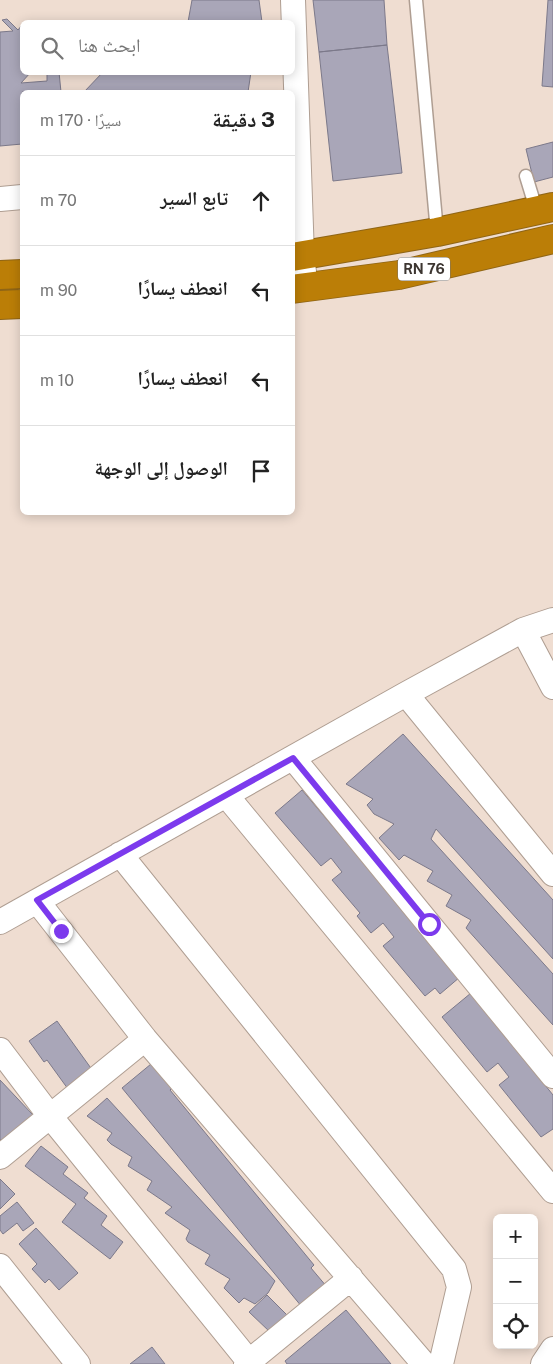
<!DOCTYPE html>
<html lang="ar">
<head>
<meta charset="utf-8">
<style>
  :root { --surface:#fff; --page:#f2f2f2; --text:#222; --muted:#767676; --line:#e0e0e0 }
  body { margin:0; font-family:"Public Sans","Noto Naskh Arabic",sans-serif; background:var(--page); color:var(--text); direction:rtl }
  .controls { position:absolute; right:15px; bottom:15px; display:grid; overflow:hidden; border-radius:8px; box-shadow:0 2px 12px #0003 }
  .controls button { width:45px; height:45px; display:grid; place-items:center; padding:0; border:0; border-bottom:1px solid var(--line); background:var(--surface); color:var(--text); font:25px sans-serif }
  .stop { position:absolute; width:15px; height:15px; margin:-11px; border:4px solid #7c3aed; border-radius:50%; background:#fff }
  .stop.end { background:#7c3aed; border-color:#fff; box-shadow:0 1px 5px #0008 }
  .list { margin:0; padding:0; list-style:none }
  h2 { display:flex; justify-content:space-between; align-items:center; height:65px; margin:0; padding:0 20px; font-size:21px }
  h2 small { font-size:16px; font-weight:400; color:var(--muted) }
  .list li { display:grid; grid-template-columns:32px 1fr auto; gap:15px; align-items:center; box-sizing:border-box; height:90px; padding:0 20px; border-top:1px solid var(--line) }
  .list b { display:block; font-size:19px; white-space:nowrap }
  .list em { font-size:16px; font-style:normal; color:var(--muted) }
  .icon { flex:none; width:28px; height:28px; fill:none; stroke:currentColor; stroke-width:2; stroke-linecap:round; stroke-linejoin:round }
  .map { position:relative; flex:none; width:553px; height:1364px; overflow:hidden; direction:ltr }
  .search { position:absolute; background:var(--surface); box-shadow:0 2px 12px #0003; left:20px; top:20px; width:275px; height:55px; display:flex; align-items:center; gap:12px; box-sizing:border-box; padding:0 18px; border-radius:8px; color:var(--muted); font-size:19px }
  .panel { position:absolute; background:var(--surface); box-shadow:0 2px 12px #0003; left:20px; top:90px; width:275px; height:425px; border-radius:8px; direction:rtl }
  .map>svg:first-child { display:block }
</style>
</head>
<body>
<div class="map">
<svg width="553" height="1364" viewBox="0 0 553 1364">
  <rect width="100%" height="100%" fill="#efddd1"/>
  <path fill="#a9a6b8" stroke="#7c798a" d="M 192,0 L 259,0 L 262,22 L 188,22 Z
    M 313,0 L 384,0 L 387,45 L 319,52 Z
    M 548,0 L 553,0 L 553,87 L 542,86 Z
    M 7,19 L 18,30 L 22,25 L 22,72 L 31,72 L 21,83 L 47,81 L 47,72 L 59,72 L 61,92 L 22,92 L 22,144 L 0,146 L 0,32 L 13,31 L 2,20 Z
    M 387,45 L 402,173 L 333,181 L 319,52 Z
    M 103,72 L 251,72 L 248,92 L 84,92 Z
    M 553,142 L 553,177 L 534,182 L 526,149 Z
    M 403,734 L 553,900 L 553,959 L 436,829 L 431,839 L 553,974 L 553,1025 L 466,928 L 471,920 L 446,906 L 452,895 L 427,881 L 433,871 L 404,855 L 399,860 L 379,838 L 394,824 L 374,814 L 367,805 L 373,799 L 346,784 Z
    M 302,790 L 460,977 L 440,994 L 435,988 L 425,996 L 383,946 L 394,937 L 383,923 L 371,933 L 357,916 L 360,913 L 332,880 L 342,872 L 331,858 L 321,866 L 275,813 Z
    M 471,993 L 553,1095 L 553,1129 L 541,1137 L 499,1085 L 509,1077 L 498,1063 L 487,1072 L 442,1017 Z
    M 57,1021 L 93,1071 L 68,1089 L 47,1060 L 44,1062 L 29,1041 Z
    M 151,1064 L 172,1088 L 170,1090 L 314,1265 L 311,1268 L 327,1287 L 302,1307 L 122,1088 Z
    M 0,1080 L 33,1115 L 3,1143 L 0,1139 Z
    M 107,1098 L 275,1281 L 268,1293 L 255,1304 L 244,1298 L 239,1303 L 224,1288 L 230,1279 L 205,1264 L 210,1255 L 188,1242 L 186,1239 L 190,1230 L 165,1213 L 172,1207 L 147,1190 L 152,1181 L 128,1166 L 132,1157 L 111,1144 L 107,1140 L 112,1133 L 87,1116 Z
    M 41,1146 L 68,1167 L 63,1174 L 88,1193 L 84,1198 L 107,1216 L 101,1225 L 123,1242 L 110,1259 L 62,1222 L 76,1204 L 25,1166 Z
    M 0,1179 L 15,1194 L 0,1209 Z
    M 17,1202 L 34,1223 L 23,1231 L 17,1223 L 3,1234 L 0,1230 L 0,1216 Z
    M 36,1228 L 78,1273 L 59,1290 L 49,1279 L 45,1283 L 32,1269 L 37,1264 L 19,1244 Z
    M 267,1295 L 287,1315 L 270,1332 L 249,1312 Z
    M 346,1310 L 391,1364 L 287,1364 L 285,1361 Z
    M 152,1347 L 165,1364 L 130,1364 Z"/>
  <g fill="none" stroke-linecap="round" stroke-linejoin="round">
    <g stroke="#af9e92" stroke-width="15">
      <path id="lane" d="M 416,0 L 437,232
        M 526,176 L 537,212"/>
    </g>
    <g stroke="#af9e92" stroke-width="26">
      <path id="street" d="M 293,0 L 302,256 L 306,288
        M 0,199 L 22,197
        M 523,630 L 553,687
        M 406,694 L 553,874
        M 293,758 L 553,1076
        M 226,795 L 553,1191
        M 120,854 L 454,1269 L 459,1287 L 441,1364
        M 37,901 L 145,1039 L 424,1364
        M 0,922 L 406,694 L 523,630 L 553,620
        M 0,1050 L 50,1116 L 251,1364
        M 0,1157 L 145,1039
        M 0,1266 L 78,1364
        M 246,1364 L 351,1278
        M 543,1364 L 553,1349"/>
    </g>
    <g stroke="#8f6516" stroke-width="30">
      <path id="highway" d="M 292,257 L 437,232 L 553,207
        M 0,275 L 22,274
        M 292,289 L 399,275 L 553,239
        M 0,305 L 22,304"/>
    </g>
    <use href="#lane" stroke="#fff" stroke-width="12"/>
    <use href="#street" stroke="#fff" stroke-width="24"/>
    <use href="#highway" stroke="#bb7e07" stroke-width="28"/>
  </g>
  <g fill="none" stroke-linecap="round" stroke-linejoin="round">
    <path stroke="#7c3aed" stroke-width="6" d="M 61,931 L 37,900 L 293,758 L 429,924"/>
  </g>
  <g text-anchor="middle" stroke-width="5" stroke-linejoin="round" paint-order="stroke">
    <rect fill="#fff" stroke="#77726f" stroke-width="1" x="398" y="257.5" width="52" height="23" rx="4"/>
    <g font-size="14" font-weight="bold" fill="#3d3631">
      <text x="424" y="274">RN 76</text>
    </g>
  </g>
</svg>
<div class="controls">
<button>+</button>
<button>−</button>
<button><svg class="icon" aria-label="locate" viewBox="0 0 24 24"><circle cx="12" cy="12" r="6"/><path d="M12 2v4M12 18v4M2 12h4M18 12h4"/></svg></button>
</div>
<div class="stop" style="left:429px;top:924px"></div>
<div class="stop end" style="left:61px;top:931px"></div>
<div class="search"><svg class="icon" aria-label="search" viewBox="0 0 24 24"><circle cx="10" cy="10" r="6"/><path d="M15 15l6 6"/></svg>ابحث هنا</div>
<section class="panel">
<h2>3 دقيقة<small>سيرًا · 170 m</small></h2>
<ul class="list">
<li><svg class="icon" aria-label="ahead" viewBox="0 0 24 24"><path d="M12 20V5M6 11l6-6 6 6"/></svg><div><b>تابع السير</b></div><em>70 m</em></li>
<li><svg class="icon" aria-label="left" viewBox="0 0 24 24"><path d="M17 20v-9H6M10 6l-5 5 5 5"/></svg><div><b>انعطف يسارًا</b></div><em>90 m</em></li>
<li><svg class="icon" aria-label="left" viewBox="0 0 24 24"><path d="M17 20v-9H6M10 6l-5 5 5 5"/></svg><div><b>انعطف يسارًا</b></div><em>10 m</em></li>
<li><svg class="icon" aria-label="arrive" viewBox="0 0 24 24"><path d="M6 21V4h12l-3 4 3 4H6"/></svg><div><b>الوصول إلى الوجهة</b></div></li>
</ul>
</section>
</div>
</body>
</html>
